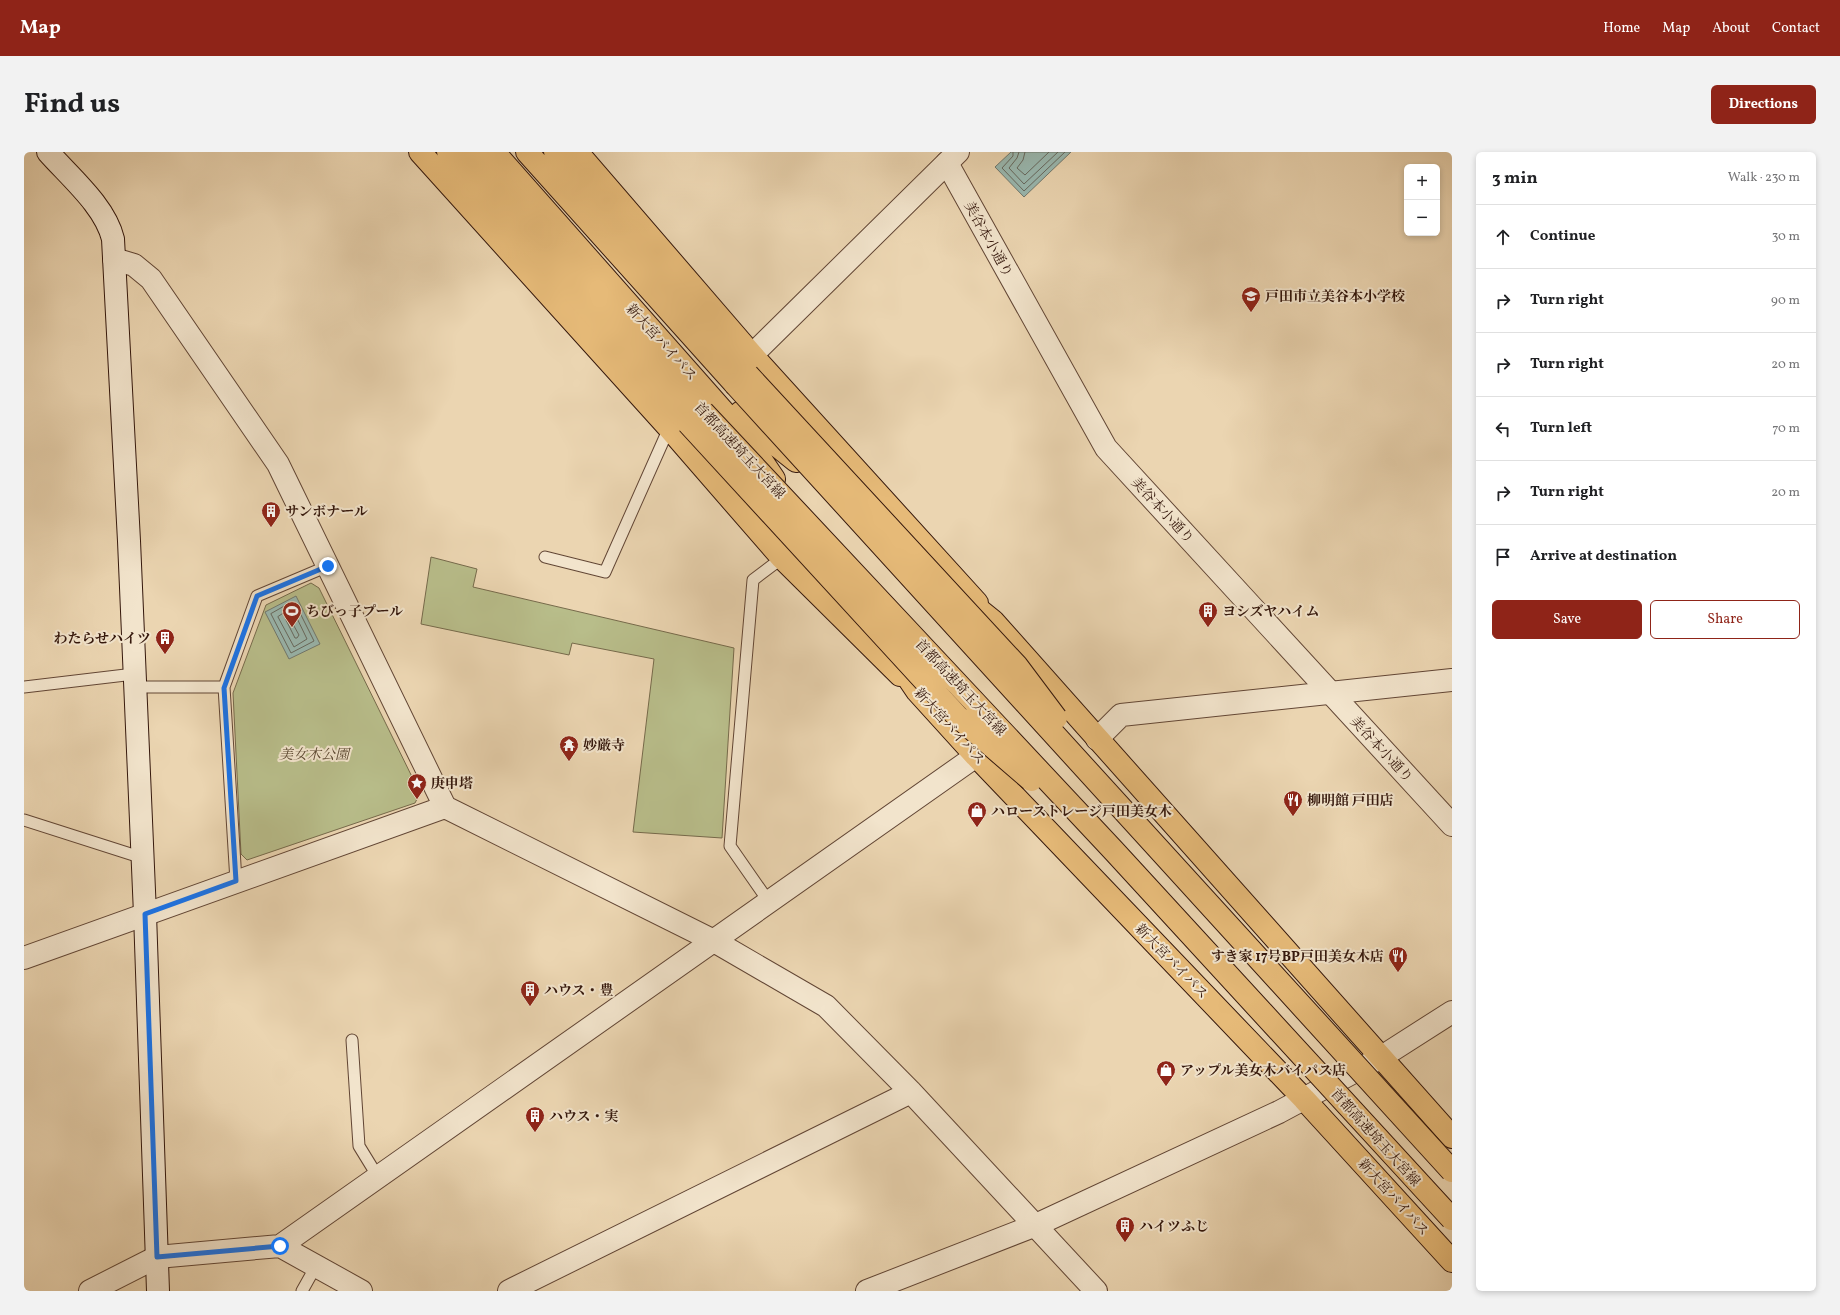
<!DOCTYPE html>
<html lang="en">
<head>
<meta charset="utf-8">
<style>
  :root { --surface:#fff; --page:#f2f2f2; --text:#202124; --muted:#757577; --line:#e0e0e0; --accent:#8f2418 }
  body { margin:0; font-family:Vollkorn,"Noto Serif JP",serif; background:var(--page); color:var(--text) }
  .controls { position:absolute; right:12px; top:12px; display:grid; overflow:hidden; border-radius:6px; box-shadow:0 2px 6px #0003 }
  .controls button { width:36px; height:36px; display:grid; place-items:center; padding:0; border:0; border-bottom:1px solid var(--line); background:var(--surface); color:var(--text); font:20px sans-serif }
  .stop { position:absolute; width:12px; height:12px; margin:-9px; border:3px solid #1a73e8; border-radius:50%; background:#fff }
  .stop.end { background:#1a73e8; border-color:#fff; box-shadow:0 1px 4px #0008 }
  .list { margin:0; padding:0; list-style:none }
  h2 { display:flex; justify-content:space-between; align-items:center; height:52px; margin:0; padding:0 16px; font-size:17px }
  h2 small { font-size:13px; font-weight:400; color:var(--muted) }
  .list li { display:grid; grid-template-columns:26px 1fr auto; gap:12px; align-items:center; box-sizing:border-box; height:64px; padding:0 16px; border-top:1px solid var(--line) }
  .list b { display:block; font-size:15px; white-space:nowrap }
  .list em { font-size:13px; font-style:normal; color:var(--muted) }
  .actions { display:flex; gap:8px; padding:12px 16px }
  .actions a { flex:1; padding:9px 0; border:1px solid var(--accent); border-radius:6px; text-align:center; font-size:14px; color:var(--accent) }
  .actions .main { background:var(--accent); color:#fff }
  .icon { flex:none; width:22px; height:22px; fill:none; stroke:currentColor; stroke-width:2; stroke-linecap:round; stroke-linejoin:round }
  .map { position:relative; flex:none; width:1428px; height:1139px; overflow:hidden; border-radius:6px }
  header { display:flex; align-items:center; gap:24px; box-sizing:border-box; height:56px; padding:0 20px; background:var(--accent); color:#fff }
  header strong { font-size:19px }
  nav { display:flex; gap:22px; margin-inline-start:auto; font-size:14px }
  .intro { display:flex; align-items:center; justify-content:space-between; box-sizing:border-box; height:96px; padding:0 24px }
  h1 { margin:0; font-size:28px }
  .button { padding:10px 18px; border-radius:6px; background:var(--accent); color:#fff; font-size:14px; font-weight:700 }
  main { display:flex; gap:24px; padding:0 24px }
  aside { flex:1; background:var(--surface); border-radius:6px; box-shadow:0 2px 6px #0003 }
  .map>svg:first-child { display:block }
</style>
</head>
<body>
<header>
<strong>Map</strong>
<nav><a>Home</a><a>Map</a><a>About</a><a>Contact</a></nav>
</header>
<div class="intro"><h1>Find us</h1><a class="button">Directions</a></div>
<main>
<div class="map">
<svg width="1428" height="1139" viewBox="0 0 1428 1139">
  <rect width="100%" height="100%" fill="#ebd5b1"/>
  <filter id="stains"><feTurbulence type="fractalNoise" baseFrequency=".005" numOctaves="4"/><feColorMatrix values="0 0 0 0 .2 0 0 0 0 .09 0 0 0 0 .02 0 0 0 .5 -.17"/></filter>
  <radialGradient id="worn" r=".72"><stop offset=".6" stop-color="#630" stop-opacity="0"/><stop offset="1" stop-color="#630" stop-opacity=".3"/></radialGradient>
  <path fill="#b8bd8a" stroke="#766a4b" d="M 407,405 L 453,417 L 449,435 L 710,496 L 698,686 L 609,680 L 630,507 L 548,491 L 545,503 L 397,472 Z
    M 287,431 L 295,436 L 396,641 L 391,651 L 223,708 L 217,702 L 209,541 L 242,453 Z"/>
  <path fill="#99b8b0" stroke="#71786e" d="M 987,0 L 1047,0 L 1000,45 L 971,15 Z
    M 272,444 L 296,492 L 265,507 L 241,460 Z"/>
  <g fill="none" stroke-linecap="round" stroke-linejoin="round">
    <path stroke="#66685e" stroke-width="1" d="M 989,0 L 989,4 L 978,16 L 1000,39 L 1041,0
      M 995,0 L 993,6 L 985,16 L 1000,32 L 1034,0
      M 1001,0 L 999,8 L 993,16 L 1001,23 L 1025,0
      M 268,450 L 271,451 L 290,489 L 267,501 L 247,462 Z
      M 266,457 L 269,458 L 283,487 L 270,495 L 254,465 Z
      M 265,465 L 275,483 L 273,486 L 271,486 L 262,468 Z"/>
    <g stroke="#624635" stroke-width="13">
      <path id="service" d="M 521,405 L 581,420 L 645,276
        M 0,535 L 110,522
        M 111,535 L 200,535
        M 0,668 L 119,706
        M 212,729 L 200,535 L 233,444 L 304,414
        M 745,750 L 706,694 L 729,428 L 758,406
        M 328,888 L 335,994 L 354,1025
        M 278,1139 L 292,1114"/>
    </g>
    <g stroke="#624635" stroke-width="24">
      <path id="minor" d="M 90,107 L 110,113 L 127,127 L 254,312 L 421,655 L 690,789 L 802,854 L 887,940 L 1072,1139
        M 728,203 L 934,0
        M 1073,587 L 1097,563 L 1428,528
        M 0,806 L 421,655
        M 1356,906 L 1428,860
        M 256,1094 L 952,604
        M 66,1139 L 133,1105 L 256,1094 L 337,1139
        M 485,1139 L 887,940"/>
    </g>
    <g stroke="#624635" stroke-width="24">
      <path id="tertiary" d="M 923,11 L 1082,296 L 1428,673
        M 843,1139 L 1012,1073 L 1255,960 L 1356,906"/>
    </g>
    <g stroke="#34170c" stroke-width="24">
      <path id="secondary" d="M 24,0 C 46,25 81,54 89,87 L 105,389 L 121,762 L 134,1139"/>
    </g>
    <g stroke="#34170c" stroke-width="24">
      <path id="trunk" d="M 396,0 L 645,276 L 758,406 L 876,523
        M 470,0 L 721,284 L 750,327
        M 553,0 L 728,203 L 953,451
        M 717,260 L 731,276 L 772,309
        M 938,444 L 969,469 L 1428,985
        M 870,505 L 893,539 L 952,604 L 1280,947 L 1428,1109"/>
    </g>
    <g stroke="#34170c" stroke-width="24">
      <path id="motorway" d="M 424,0 L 513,98 L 664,271
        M 449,0 L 679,260
        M 503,0 L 711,232
        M 531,0 L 724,223"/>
    </g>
    <use href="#service" stroke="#f2e4cc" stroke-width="11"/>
    <use href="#minor" stroke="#f2e4cc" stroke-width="22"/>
    <use href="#tertiary" stroke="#f2e4cc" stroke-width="22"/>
    <use href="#secondary" stroke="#f2e4cc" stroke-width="22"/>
    <use href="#trunk" stroke="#e6ba78" stroke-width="22"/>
    <use href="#motorway" stroke="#e6ba78" stroke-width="22"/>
    <g stroke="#34170c" stroke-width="24" stroke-linecap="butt">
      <path id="motorway-bridge" d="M 724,223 L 993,514 L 1032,566
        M 711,232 L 1428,1019
        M 679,260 L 1090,699 L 1428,1067
        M 664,271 L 933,564 L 1007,628"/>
    </g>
    <use href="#motorway-bridge" stroke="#e6ba78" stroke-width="22"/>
  </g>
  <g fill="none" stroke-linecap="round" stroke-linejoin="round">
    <path stroke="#1a73e8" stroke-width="5" d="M 256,1094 L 133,1105 L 121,762 L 212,729 L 200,536 L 233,444 L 304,414"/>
  </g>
  <defs>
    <g id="school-pin" transform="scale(1)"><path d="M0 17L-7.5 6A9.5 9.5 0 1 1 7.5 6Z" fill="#8f2418" stroke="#f2e4cc"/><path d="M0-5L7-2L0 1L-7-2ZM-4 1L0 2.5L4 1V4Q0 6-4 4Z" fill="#fff"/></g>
    <g id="building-pin" transform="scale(1)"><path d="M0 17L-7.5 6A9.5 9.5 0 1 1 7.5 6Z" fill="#8f2418" stroke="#f2e4cc"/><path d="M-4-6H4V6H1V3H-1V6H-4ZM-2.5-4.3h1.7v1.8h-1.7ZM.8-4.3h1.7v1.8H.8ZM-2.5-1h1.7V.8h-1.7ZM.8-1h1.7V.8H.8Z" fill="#fff"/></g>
    <g id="stadium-pin" transform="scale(1)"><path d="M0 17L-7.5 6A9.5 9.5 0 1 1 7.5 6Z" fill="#8f2418" stroke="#f2e4cc"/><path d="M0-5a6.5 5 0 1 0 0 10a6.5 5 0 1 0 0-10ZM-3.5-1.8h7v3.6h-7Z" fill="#fff"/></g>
    <g id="temple-pin" transform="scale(1)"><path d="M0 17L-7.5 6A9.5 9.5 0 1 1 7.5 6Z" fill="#8f2418" stroke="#f2e4cc"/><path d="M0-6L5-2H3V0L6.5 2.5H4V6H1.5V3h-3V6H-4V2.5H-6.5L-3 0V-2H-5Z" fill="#fff"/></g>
    <g id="sight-pin" transform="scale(1)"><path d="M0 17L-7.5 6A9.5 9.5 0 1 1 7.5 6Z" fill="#8f2418" stroke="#f2e4cc"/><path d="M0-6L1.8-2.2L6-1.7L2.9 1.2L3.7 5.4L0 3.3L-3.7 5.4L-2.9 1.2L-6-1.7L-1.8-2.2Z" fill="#fff"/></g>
    <g id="restaurant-pin" transform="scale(1)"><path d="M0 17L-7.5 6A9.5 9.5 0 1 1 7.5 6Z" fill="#8f2418" stroke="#f2e4cc"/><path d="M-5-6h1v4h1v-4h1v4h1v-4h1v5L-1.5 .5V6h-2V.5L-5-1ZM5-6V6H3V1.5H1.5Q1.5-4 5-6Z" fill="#fff"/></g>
    <g id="shop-pin" transform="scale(1)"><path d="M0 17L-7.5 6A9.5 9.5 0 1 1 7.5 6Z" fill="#8f2418" stroke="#f2e4cc"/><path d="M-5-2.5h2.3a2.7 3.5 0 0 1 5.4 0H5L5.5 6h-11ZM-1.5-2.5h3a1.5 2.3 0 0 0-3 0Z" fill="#fff"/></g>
  </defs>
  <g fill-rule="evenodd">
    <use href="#school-pin" x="1227" y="144"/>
    <use href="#building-pin" x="247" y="359"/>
    <use href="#stadium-pin" x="268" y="459"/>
    <use href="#building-pin" x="1184" y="459"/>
    <use href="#building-pin" x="141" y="486"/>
    <use href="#temple-pin" x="545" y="593"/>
    <use href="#sight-pin" x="393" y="631"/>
    <use href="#restaurant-pin" x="1269" y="648"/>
    <use href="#shop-pin" x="953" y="659"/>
    <use href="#restaurant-pin" x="1374" y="804"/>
    <use href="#building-pin" x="506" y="838"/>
    <use href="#shop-pin" x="1142" y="918"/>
    <use href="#building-pin" x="511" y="964"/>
    <use href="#building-pin" x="1101" y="1074"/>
  </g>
  <g text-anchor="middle" stroke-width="4" stroke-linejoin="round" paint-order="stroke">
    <g font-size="14" fill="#34170c" stroke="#f2e4cc">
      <text transform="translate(965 87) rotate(61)" y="5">美谷本小通り</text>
      <text transform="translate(638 190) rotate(48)" y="5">新大宮バイパス</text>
      <text transform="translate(716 298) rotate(47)" y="5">首都高速埼玉大宮線</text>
      <text transform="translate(1139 358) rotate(47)" y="5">美谷本小通り</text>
      <text transform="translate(937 535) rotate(47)" y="5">首都高速埼玉大宮線</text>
      <text transform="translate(926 574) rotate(48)" y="5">新大宮バイパス</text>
      <text transform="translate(1358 597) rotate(47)" y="5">美谷本小通り</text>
      <text transform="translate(1148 809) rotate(46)" y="5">新大宮バイパス</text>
      <text transform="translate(1352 985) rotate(48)" y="5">首都高速埼玉大宮線</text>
      <text transform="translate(1370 1045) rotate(48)" y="5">新大宮バイパス</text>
    </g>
    <g font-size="14" font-weight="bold" fill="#34170c" stroke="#f2e4cc" text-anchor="start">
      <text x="1241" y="149">戸田市立美谷本小学校</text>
      <text x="261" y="364">サンボナール</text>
      <text x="282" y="464">ちびっ子プール</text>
      <text x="1198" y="464">ヨシズヤハイム</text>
      <text x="127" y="491" text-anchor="end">わたらせハイツ</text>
      <text x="559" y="598">妙厳寺</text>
      <text x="407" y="636">庚申塔</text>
      <text x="1283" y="653">柳明館 戸田店</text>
      <text x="967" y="664">ハローストレージ戸田美女木</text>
      <text x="1360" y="809" text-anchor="end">すき家 17号BP戸田美女木店</text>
      <text x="520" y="843">ハウス・豊</text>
      <text x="1156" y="923">アップル美女木バイパス店</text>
      <text x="525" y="969">ハウス・実</text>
      <text x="1115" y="1079">ハイツふじ</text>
    </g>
    <g font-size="14" font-style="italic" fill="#5c4932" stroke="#f2e4cc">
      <text x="290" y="607">美女木公園</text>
    </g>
  </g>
  <rect width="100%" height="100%" filter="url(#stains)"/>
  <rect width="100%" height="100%" fill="url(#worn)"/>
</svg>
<div class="controls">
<button>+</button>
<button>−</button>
</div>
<div class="stop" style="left:256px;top:1094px"></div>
<div class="stop end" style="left:304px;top:414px"></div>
</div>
<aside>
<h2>3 min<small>Walk · 230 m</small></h2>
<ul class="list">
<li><svg class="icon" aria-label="ahead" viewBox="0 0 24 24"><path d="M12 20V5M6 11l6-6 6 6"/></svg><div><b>Continue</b></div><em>30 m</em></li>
<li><svg class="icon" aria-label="right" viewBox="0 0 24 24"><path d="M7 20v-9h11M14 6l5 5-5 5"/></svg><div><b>Turn right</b></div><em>90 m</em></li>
<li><svg class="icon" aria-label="right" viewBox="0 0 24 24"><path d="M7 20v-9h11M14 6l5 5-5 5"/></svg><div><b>Turn right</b></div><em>20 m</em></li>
<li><svg class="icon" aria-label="left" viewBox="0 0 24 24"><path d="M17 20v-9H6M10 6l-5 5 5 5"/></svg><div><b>Turn left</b></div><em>70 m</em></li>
<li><svg class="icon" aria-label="right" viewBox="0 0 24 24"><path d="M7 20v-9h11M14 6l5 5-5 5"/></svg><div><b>Turn right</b></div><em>20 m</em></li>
<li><svg class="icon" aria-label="arrive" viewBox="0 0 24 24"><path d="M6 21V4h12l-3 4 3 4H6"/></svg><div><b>Arrive at destination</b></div></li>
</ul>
<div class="actions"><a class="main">Save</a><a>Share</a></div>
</aside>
</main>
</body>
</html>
